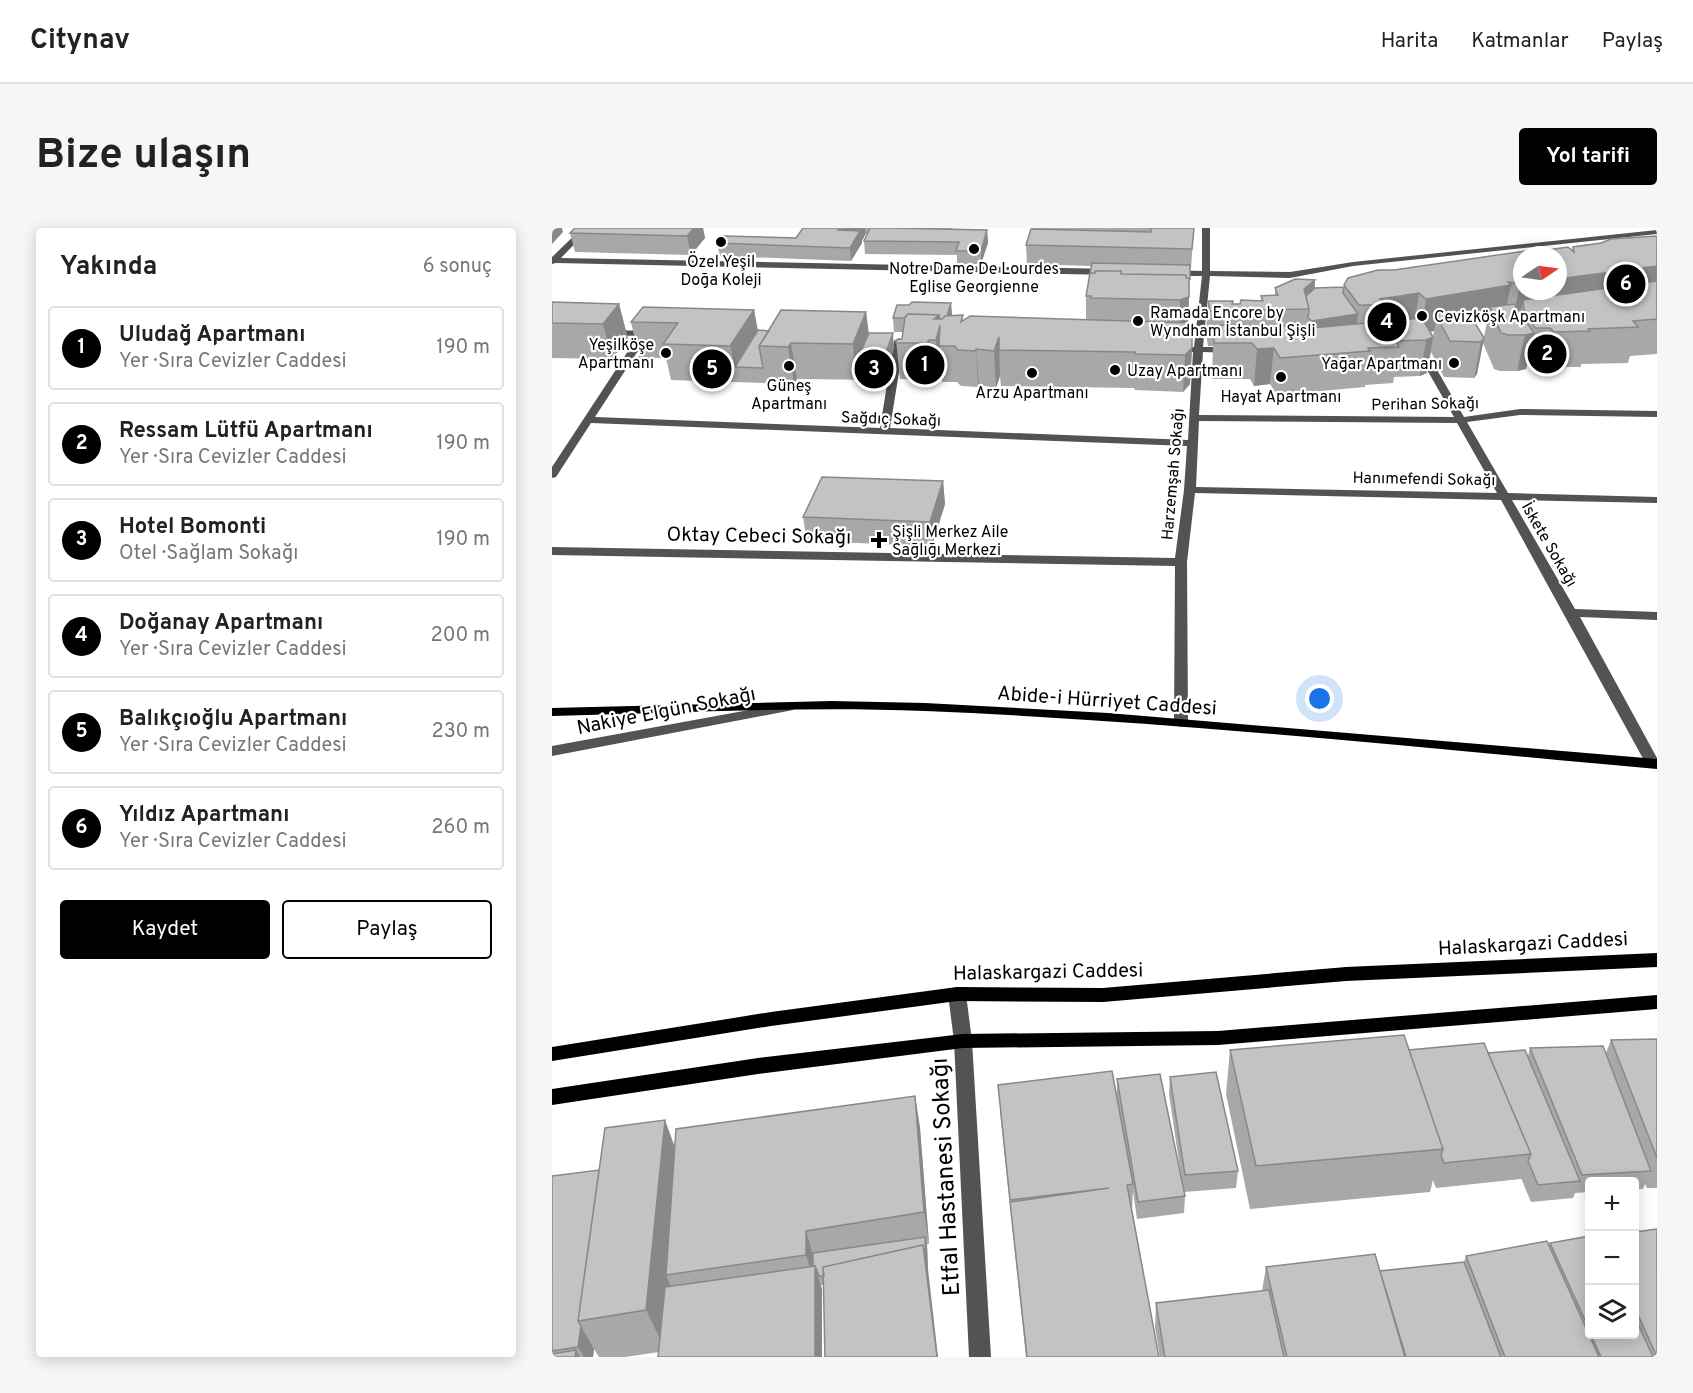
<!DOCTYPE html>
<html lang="tr">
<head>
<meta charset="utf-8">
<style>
  :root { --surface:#fff; --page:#f6f6f6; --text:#222; --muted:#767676; --line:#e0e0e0; --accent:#000 }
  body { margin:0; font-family:Overpass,sans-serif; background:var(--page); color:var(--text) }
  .controls { position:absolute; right:18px; bottom:18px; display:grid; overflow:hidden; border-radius:6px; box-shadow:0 3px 15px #0003 }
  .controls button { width:54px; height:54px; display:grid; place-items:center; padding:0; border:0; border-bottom:2px solid var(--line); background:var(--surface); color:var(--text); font:30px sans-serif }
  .compass { position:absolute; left:961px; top:18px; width:54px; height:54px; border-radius:50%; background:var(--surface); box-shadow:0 3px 15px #0003; rotate:77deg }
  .you { position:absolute; left:768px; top:471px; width:21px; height:21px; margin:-15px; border:4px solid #fff; border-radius:50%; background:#1a73e8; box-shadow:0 0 0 9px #1a73e833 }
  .badge { display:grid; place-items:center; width:39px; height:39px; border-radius:50%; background:var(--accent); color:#fff; font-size:20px; font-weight:700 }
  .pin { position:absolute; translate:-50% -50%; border:3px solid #fff; box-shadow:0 2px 6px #0006 }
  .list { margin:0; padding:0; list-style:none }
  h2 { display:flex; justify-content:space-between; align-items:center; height:78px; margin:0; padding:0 24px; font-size:26px }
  h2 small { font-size:20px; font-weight:400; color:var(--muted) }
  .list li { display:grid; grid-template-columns:39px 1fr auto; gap:18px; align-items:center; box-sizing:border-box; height:84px; margin:0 12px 12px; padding:0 12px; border:2px solid var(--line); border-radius:6px }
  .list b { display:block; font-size:22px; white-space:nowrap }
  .list p { margin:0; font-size:20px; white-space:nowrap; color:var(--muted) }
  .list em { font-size:20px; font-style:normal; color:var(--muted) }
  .actions { display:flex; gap:12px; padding:18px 24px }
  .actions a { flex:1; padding:14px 0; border:2px solid var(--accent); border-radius:6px; text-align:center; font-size:21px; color:var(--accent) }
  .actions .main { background:var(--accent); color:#fff }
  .icon { flex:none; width:33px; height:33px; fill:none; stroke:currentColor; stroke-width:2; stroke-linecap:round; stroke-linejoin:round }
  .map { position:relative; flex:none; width:1105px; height:1129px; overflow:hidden; border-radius:6px }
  header { display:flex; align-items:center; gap:36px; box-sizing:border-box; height:84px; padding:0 30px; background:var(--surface); border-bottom:2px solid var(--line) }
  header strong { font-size:28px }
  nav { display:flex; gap:33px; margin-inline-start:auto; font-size:21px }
  .intro { display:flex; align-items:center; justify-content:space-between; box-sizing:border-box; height:144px; padding:0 36px }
  h1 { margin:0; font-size:42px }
  .button { padding:15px 27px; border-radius:6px; background:var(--accent); color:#fff; font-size:21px; font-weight:700 }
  main { display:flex; gap:36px; padding:0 36px }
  aside { flex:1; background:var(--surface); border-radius:6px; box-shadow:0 3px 15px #0003 }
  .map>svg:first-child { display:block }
</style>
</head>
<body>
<header>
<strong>Citynav</strong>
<nav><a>Harita</a><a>Katmanlar</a><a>Paylaş</a></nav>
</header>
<div class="intro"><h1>Bize ulaşın</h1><a class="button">Yol tarifi</a></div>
<main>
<aside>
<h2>Yakında<small>6 sonuç</small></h2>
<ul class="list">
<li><span class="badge">1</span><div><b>Uludağ Apartmanı</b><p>Yer · Sıra Cevizler Caddesi</p></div><em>190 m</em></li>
<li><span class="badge">2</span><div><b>Ressam Lütfü Apartmanı</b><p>Yer · Sıra Cevizler Caddesi</p></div><em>190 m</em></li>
<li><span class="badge">3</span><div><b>Hotel Bomonti</b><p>Otel · Sağlam Sokağı</p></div><em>190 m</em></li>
<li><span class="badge">4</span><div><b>Doğanay Apartmanı</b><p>Yer · Sıra Cevizler Caddesi</p></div><em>200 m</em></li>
<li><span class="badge">5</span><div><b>Balıkçıoğlu Apartmanı</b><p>Yer · Sıra Cevizler Caddesi</p></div><em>230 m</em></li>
<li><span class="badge">6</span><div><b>Yıldız Apartmanı</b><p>Yer · Sıra Cevizler Caddesi</p></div><em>260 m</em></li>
</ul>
<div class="actions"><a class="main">Kaydet</a><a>Paylaş</a></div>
</aside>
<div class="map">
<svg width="1105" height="1129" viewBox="0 0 1105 1129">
  <rect width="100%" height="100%" fill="#fff"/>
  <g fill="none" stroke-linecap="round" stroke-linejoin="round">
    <path fill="#535353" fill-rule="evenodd" d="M 30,0 L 38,0 L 9,30 L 559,41 L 563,44 L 559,47 L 4,35 L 0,36 L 0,29 Z
      M 650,0 L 658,0 L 658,43 L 738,44 L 801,34 L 1105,2 L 1105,6 L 801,38 L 738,50 L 658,48 L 651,119 L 681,119 L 686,122 L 681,125 L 651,124 L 647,187 L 902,189 L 862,119 L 867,116 L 872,119 L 912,189 L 968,181 L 1105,183 L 1105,189 L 968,187 L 915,194 L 956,265 L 1105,269 L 1105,275 L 960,272 L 1023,381 L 1105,384 L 1105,392 L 1028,389 L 1105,530 L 1105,540 L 1096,539 L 1094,536 L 949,272 L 643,265 L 635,334 L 636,495 L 629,499 L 622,495 L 623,338 L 0,327 L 0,319 L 623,330 L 632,262 L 635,218 L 39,195 L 4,249 L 0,250 L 0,239 L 86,108 L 51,107 L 49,105 L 54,102 L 102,103 L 107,106 L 95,109 L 43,189 L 328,200 L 342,113 L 347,110 L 352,113 L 338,200 L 636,212 L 641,124 L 621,124 L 616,121 L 621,118 L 642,119 L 650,48 L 619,48 L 615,45 L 619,42 L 650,43 ZM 647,193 L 905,195 L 945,265 L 644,259 Z
      M 236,475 L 241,476 L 243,479 L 241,482 L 0,528 L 0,518 Z
      M 405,759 L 411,761 L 414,766 L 420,813 L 439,1129 L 417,1129 L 402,813 L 396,766 L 399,761 Z"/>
    <path fill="#000" fill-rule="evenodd" d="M 280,473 L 373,475 L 556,485 L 1105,531 L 1105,541 C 861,519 617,493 373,483 C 249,478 124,485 0,488 L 0,480 Z
      M 1105,725 L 1105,739 L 794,753 L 551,774 L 405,773 L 219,798 L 0,833 L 0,819 L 219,784 L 405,759 L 551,760 L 794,739 Z
      M 1105,767 L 1105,781 L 666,817 L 411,820 L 206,846 L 0,877 L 0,861 L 206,830 L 411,806 L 666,803 Z"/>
  </g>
  <path fill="#a8a8a8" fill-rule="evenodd" d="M 23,0 L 151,0 L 153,10 L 139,27 L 23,24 L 18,5 Z
    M 251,0 L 400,0 L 399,1 L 435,2 L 436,15 L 429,36 L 405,36 L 405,27 L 313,26 L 312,13 L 314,8 L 314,5 L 310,13 L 310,15 L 299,33 L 168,28 L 165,15 L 244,10 Z
    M 481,0 L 642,0 L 639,40 L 638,40 L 636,95 L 640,95 L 640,120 L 638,156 L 631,164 L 583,162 L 582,160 L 449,158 L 448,148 L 444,160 L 427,157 L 426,159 L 409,158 L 405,154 L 390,154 L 389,143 L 387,148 L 380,148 L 378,152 L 348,151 L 344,112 L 350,111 L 351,104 L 342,104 L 341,90 L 345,77 L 357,77 L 360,74 L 399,75 L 400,88 L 411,87 L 411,92 L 418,88 L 534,92 L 534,68 L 540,38 L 475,36 L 474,17 L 479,1 Z
    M 1105,8 L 1105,126 L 1078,128 L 1076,135 L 1029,136 L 1029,139 L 993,139 L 990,135 L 975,136 L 974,141 L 965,143 L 948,143 L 942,141 L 931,115 L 925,146 L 922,150 L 892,149 L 879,124 L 875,145 L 868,148 L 842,149 L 841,155 L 813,157 L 813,159 L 725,167 L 718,156 L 702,158 L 698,151 L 660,151 L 661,118 L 656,118 L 654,107 L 656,73 L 681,73 L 680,76 L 688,76 L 709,73 L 709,68 L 723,67 L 723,60 L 763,52 L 763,60 L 792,59 L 792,57 L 842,42 L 995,22 L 1020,22 L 1021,19 ZM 935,94 L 932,109 L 924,96 ZM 882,103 L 881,109 L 878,104 Z
    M 0,74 L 67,76 L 76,111 L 60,131 L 0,130 Z
    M 202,82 L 206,102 L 217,103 L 314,84 L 317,105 L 342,120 L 331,152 L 245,151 L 242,156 L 119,152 L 114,130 L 87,130 L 79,94 Z
    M 391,253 L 393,276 L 380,318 L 255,313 L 251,289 Z
    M 1105,811 L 1105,960 L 1095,960 L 1093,956 L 1091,961 L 1083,961 L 1083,954 L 1038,954 L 1038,964 L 1023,965 L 1021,970 L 979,974 L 969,950 L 969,951 L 884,960 L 881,952 L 878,964 L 698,981 L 674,866 L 678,822 L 857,822 L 936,825 L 976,828 L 978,820 L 1054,825 L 1059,812 Z
    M 618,849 L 686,943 L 684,960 L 632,964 L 633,968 L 632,985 L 585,991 L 581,963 L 580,981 L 607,1129 L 474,1129 L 448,883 L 565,869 L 565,851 L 630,954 L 617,866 Z
    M 363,868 L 368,900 L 377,1016 L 375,1016 L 376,1041 L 269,1057 L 270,1062 L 270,1129 L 106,1129 L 107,1124 L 73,1129 L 47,1129 L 42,1121 L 41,1129 L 0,1129 L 0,948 L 47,942 L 122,917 Z
    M 1083,1004 L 1105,1129 L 608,1129 L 603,1099 L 604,1075 L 710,1063 L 714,1039 L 828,1043 L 912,1034 L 914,1028 L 997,1017 L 998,1015 L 1038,1008 L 1038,1107 L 1083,1107 Z"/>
  <path fill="#888" d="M 0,0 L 10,0 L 11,4 L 0,16 Z
    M 142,0 L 151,0 L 153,10 L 139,27 L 135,8 Z
    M 308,0 L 313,0 L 314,5 L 310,13 L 310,15 L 299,33 L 298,20 L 308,3 Z
    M 435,2 L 436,15 L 429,36 L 429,23 Z
    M 1105,38 L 1105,71 L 971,72 L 968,90 L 961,91 L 968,56 L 970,56 L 970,63 L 1006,63 L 1006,51 Z
    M 763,52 L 760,86 L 757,81 L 752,61 Z
    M 959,57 L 952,91 L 938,79 L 935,94 L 892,101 L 885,89 L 882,103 L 869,105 L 874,71 Z
    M 867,65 L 862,100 L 828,105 L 832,77 L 828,71 Z
    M 637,69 L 636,104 L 627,107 L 628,72 Z
    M 399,75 L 400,89 L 394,92 Z
    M 67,76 L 76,111 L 60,131 L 51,96 Z
    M 202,82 L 208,117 L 183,139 L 178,118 Z
    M 314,84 L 318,119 L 303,137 L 301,116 Z
    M 806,86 L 803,112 L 758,119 L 760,93 Z
    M 387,87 L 390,118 L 387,118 L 389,143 L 387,148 L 382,91 Z
    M 341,105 L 342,120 L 331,152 L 329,138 Z
    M 982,105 L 974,141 L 965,143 L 973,107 Z
    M 447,109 L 448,148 L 444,160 L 442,123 Z
    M 881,109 L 875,145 L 868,148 L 874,112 Z
    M 932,110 L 925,146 L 922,150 L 929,114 Z
    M 377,112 L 380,148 L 378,152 L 375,115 Z
    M 239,115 L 245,151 L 242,156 L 236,119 Z
    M 640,120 L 638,156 L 631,164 L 633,127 Z
    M 722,120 L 718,156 L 702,158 L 705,121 Z
    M 424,121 L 427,157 L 426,159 L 424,123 Z
    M 391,253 L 393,276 L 380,318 L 378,294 Z
    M 363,868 L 368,900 L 377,1016 L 372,984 Z
    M 113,892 L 129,936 L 114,1047 L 119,1059 L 114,1123 L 94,1082 Z
    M 254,1003 L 263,1034 L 261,1049 L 254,1027 Z
    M 373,1009 L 375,1017 L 376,1041 L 386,1129 L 385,1129 L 371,1017 Z
    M 263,1038 L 270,1062 L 270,1129 L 263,1129 Z
    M 29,1098 L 42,1121 L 41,1129 L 32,1129 L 26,1119 Z
    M 24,1122 L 28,1129 L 23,1129 Z"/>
  <path fill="#c3c3c3" stroke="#888" stroke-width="1.5" d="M 23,0 L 142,0 L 135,8 L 18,5 Z
    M 251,0 L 308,0 L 308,1 L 285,2 L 308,3 L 298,20 L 165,15 L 172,8 L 244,10 Z
    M 318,0 L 339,0 L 435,2 L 429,23 L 404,23 L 407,14 L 312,13 Z
    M 599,0 L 642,0 L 640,21 L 474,17 L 479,1 L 599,4 Z
    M 1105,8 L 1105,38 L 1006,51 L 1006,27 L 970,27 L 970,56 L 956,54 L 959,57 L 874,71 L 867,65 L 828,71 L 832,77 L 807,77 L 792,57 L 796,50 L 826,42 L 842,42 L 994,20 L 995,22 L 1016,19 L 1022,24 L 1021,19 L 1049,15 L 1059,11 Z
    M 540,35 L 638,37 L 638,52 L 637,50 L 634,50 L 634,47 L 569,46 L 569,43 L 543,43 L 543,45 L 538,45 L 537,50 Z
    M 543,43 L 569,43 L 569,46 L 634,47 L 634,50 L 637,50 L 637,69 L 628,72 L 539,70 L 539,68 L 534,68 L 538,45 L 543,45 Z
    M 743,51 L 763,52 L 752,61 L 757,81 L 658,83 L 656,73 L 681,73 L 680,76 L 688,76 L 689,72 L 711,73 L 709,68 L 726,67 L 723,60 Z
    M 1105,53 L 1105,91 L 1081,93 L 1086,99 L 1036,101 L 1038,103 L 1002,104 L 998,100 L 983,100 L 972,81 L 971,72 Z
    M 792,59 L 791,65 L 806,86 L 760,93 L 756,90 L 757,81 L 754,68 L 763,60 Z
    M 0,74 L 67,76 L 51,96 L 0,95 Z
    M 360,74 L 399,75 L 395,88 L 393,88 L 390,91 L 388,91 L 387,87 L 356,86 L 353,90 L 341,90 L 345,77 L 357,77 Z
    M 962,76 L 982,105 L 973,107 L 956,107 L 949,105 L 938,79 Z
    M 91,79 L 202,82 L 178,118 L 111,116 L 126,95 L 79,94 Z
    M 229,82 L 314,84 L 301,116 L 239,115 L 236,119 L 207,118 Z
    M 915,82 L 932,110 L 929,114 L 898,113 L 885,89 L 890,83 Z
    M 356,86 L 387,87 L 382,91 L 390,91 L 393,88 L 411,87 L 409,94 L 418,88 L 640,95 L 640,120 L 633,127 L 584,126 L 583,124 L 447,122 L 447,109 L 442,123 L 424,121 L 424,123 L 406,122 L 403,118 L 387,118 L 388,97 L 384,112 L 377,112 L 375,115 L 344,115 L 344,112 L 350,111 L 353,89 Z
    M 870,90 L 881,109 L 874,112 L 844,113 L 847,119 L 816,120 L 818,123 L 728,130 L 722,120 L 705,121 L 700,115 L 662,115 L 662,103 L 670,97 L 760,99 L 760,100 Z
    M 206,102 L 217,103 L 207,118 L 211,140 L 183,139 Z
    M 317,105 L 341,105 L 329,138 L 303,137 Z
    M 270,249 L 391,253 L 378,294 L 251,289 Z
    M 852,807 L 891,921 L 704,938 L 678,822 Z
    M 1105,811 L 1105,930 L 1059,812 Z
    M 932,815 L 979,926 L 892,935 L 889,927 L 891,921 L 857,822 Z
    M 1051,818 L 1099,943 L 1030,947 L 978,820 Z
    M 973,822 L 1028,953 L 986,957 L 976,933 L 979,926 L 936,825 Z
    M 560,843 L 581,956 L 575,957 L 607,1129 L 475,1129 L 458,974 L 557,960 L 458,972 L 446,857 Z
    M 664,844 L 686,943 L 633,947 L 618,849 Z
    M 608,846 L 633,968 L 586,974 L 565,851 Z
    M 363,868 L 372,984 L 254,1003 L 254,1027 L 114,1047 L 124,901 Z
    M 113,892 L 94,1082 L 26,1093 L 53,900 Z
    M 47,942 L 26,1093 L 29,1098 L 26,1119 L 0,1123 L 0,948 Z
    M 1105,1001 L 1105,1129 L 1083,1080 L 1083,1004 Z
    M 1038,1008 L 1038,1103 L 998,1015 Z
    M 373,1009 L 374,1033 L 371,1017 L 271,1039 L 272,1048 L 267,1048 L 263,1038 L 261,1038 L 261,1025 Z
    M 995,1013 L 1047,1129 L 953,1129 L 914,1028 Z
    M 371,1017 L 385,1129 L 273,1129 L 271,1039 Z
    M 823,1026 L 853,1129 L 735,1129 L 714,1039 Z
    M 912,1034 L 949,1129 L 854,1129 L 828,1043 Z
    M 263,1038 L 263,1129 L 106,1129 L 113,1059 Z
    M 717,1062 L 732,1129 L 613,1129 L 604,1075 Z
    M 1083,1089 L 1101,1129 L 1049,1129 L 1039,1107 L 1083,1107 Z
    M 24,1122 L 23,1129 L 0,1129 L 0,1126 Z"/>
  <g fill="#000" stroke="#fff" stroke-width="2">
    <circle cx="169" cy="14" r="6"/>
    <circle cx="422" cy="21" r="6"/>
    <circle cx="870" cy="88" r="6"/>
    <circle cx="586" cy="93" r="6"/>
    <circle cx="114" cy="125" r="6"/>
    <circle cx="902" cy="135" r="6"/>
    <circle cx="237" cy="138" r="6"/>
    <circle cx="563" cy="142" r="6"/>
    <circle cx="480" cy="145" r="6"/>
    <circle cx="729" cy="149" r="6"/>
    <path d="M324 303h6v6h6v6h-6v6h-6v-6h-6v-6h6z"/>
  </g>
  <g text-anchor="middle" stroke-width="4.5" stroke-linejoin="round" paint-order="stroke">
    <g font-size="16" fill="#000" stroke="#fff">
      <text x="169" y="39">Özel Yeşil<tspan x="169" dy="18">Doğa Koleji</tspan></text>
      <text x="422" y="46">Notre Dame De Lourdes<tspan x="422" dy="18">Eglise Georgienne</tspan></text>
      <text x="598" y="90" text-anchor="start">Ramada Encore by<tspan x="598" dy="18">Wyndham İstanbul Şişli</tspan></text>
      <text x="882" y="94" text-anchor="start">Cevizköşk Apartmanı</text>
      <text x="102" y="122" text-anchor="end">Yeşilköşe<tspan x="102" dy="18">Apartmanı</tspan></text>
      <text x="890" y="141" text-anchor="end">Yağar Apartmanı</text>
      <text x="575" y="148" text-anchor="start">Uzay Apartmanı</text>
      <text x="237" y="163">Güneş<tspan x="237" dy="18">Apartmanı</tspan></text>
      <text x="480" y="170">Arzu Apartmanı</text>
      <text x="729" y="174">Hayat Apartmanı</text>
      <text x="340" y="309" text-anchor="start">Şişli Merkez Aile<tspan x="340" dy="18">Sağlığı Merkezi</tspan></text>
    </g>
    <g font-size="16" fill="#000" stroke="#fff">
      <text transform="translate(873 175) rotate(-1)" y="6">Perihan Sokağı</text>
      <text transform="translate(339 190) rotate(2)" y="6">Sağdıç Sokağı</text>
      <text transform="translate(620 246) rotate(-85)" y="6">Harzemşah Sokağı</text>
      <text transform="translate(872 250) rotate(1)" y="6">Hanımefendi Sokağı</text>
      <text transform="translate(998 316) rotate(60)" y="6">İskete Sokağı</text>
    </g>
    <g font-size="20" fill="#000" stroke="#fff">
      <text transform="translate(207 307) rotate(1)" y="7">Oktay Cebeci Sokağı</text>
      <text transform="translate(555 472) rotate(4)" y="7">Abide-i Hürriyet Caddesi</text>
      <text transform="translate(114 482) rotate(-11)" y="7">Nakiye Elgün Sokağı</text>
      <text transform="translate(981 715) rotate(-3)" y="7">Halaskargazi Caddesi</text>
      <text transform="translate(496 743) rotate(-1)" y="7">Halaskargazi Caddesi</text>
    </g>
    <g font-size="24" fill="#000" stroke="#fff">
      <text transform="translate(393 949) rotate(-93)" y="8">Etfal Hastanesi Sokağı</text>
    </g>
  </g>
</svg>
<div class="controls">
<button>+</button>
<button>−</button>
<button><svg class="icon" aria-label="layers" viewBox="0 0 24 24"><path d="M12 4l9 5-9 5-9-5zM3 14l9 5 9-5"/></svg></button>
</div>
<svg class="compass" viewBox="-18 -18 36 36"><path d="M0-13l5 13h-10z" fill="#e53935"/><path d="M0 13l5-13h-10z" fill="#767676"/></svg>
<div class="you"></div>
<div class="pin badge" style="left:373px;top:137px">1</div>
<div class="pin badge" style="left:995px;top:126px">2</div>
<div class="pin badge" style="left:322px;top:141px">3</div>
<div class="pin badge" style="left:835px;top:94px">4</div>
<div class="pin badge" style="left:160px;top:141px">5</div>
<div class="pin badge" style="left:1074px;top:56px">6</div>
</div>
</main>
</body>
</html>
